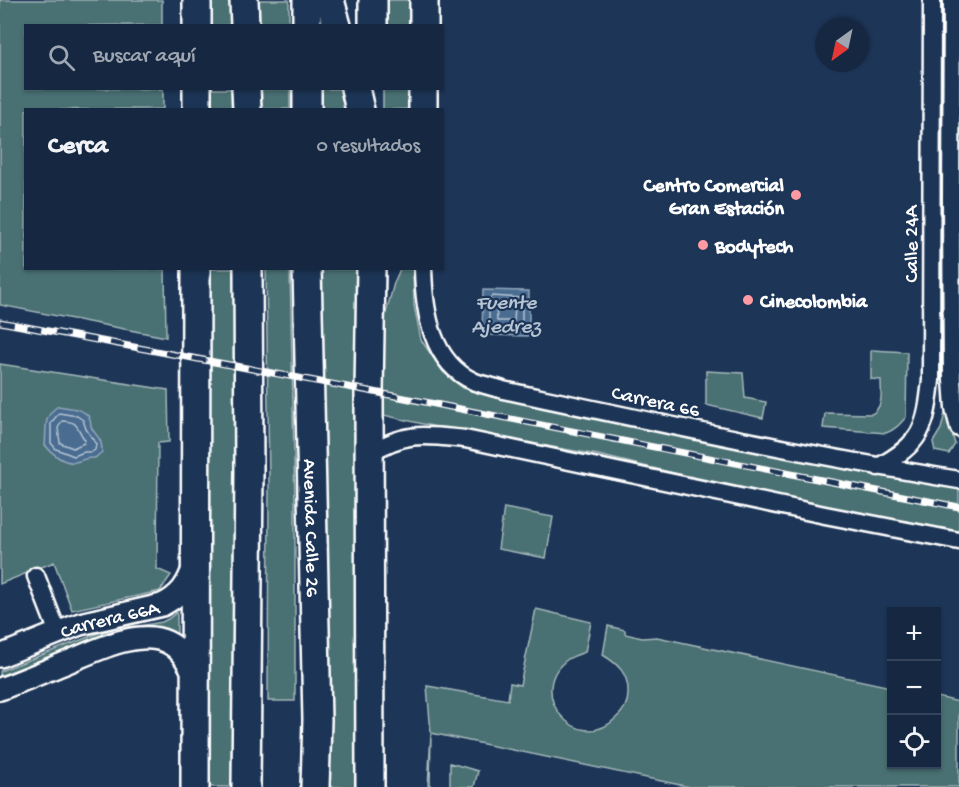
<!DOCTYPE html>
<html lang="es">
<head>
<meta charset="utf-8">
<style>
  :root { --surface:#162841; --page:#23344c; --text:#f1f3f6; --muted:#9ea6b1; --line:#35445a }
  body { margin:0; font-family:"Gochi Hand",sans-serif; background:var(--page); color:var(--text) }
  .controls { position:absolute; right:18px; bottom:18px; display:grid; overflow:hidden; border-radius:0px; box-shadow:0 2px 4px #0004 }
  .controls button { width:54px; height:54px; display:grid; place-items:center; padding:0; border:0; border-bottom:2px solid var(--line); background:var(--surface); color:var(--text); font:30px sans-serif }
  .compass { position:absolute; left:815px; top:18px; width:54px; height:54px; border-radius:50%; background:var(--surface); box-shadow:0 2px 4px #0004; rotate:213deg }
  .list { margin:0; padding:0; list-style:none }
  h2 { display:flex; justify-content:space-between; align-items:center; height:78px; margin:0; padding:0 24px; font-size:26px }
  h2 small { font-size:20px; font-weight:400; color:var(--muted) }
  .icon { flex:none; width:33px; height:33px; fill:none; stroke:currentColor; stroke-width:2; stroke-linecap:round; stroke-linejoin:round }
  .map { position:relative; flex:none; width:959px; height:787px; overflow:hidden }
  .search { position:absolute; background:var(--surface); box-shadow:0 2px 4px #0004; left:24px; top:24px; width:420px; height:66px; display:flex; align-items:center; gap:15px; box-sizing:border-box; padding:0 21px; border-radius:0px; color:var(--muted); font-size:22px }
  .panel { position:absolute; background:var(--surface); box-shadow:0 2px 4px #0004; left:24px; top:108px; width:420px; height:162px; border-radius:0px }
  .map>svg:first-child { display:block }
</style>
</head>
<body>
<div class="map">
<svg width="959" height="787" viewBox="0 0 959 787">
  <rect width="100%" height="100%" fill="#1d3557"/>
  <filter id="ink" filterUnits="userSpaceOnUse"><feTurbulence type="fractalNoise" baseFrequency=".0167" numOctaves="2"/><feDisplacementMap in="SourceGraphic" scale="12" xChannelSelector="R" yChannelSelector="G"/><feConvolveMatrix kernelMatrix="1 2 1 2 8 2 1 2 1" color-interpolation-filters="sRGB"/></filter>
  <g filter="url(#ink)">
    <path fill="#4a7073" stroke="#a4b8b9" stroke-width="1.5" d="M 0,0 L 162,0 L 162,25 L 26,26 L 26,88 L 163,89 L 163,109 L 26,110 L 26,268 L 165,269 L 166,337 L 0,305 Z
      M 207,0 L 234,0 L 234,25 L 206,26 Z
      M 259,0 L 289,0 L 289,25 L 259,25 Z
      M 383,0 L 414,0 L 414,25 L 383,26 Z
      M 206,89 L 235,89 L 235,109 L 206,109 Z
      M 261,89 L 290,89 L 290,109 L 261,109 Z
      M 315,89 L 345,89 L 351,109 L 315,110 Z
      M 383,89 L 414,89 L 414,109 L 383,110 Z
      M 205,269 L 237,269 L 233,787 L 202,787 Z
      M 266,269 L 290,269 L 295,502 L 295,701 L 268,701 L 269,480 Z
      M 315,269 L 362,269 L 363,787 L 325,787 Z
      M 400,269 L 413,269 L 414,305 L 421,340 L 443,372 L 463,388 L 508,400 L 698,440 L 959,488 L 959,532 L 770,496 L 598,455 L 432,426 L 379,414 L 382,328 L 394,283 Z
      M 871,350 L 907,352 L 906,417 C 900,424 895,430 886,433 L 823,428 L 825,413 L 872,414 C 884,406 881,393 881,380 L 871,379 Z
      M 0,364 L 168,390 L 169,442 L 158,443 L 157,569 L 171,575 L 160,591 L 72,610 L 54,562 L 0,584 Z
      M 706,371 L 743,373 L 745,398 L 766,402 L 763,418 L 706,405 Z
      M 947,405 L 948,421 L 955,444 L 949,454 L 935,451 L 933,442 L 941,429 Z
      M 504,508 L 553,517 L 546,558 L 498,549 Z
      M 536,609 L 591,622 L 585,652 C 580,654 573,656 568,659 C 523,691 577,757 616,718 C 623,712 628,703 628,694 C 629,674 618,664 603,655 L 608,626 L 625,630 L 625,634 L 642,638 L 657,637 L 891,687 L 892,764 L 936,764 L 937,697 L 959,702 L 959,787 L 690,787 L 431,733 L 430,787 L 428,787 L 431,733 L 427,686 L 508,700 L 510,683 L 520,685 Z
      M 177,612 L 177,640 L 0,678 L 0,671 L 99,633 L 162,622 L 168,619 Z
      M 450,763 L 478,771 L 474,787 L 450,787 Z"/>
    <path fill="#496c90" stroke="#92a7bc" stroke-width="1.5" d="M 483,290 L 529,291 L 529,336 L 482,335 Z
      M 58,406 C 68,408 83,408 89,417 C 90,419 91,425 91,427 C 97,438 102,437 102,452 L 95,458 C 82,457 84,461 75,462 C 64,464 51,453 45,445 C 47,427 42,418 58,406 Z"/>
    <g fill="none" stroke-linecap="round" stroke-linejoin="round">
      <path stroke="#b6c4d3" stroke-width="1.5" d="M 492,296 L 522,298 L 522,329 L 489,328 L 489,299 Z
        M 497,304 L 515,305 L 514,321 L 497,321 L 496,307 Z
        M 59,413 L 77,416 L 83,420 L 86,429 L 96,444 L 95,450 L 92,452 L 84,452 L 74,456 L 56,449 L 51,443 L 51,423 Z
        M 62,421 C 81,422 75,427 85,440 L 84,443 L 73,448 L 60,443 L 58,428 Z"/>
      <g stroke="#fff" stroke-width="21">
        <path id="minor" d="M 952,0 L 951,199 L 952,379 L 954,408 L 959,428
          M 423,268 C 424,311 431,363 475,382 C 484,385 494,387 503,390 C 654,422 806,455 959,480
          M 370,453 C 406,431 424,435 465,439 L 825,515 L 959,541
          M 878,467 C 922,443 926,428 931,380 L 932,0
          M 36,576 L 58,633"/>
      </g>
      <g stroke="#fff" stroke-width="26">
        <g id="tertiary">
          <path id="s1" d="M 0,656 L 80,624 L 162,605 C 180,596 188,585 194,566"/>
          <path d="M 0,689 C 22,681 43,672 65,663 C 93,652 137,628 167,642 C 182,649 189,664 196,678"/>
        </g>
      </g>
      <g stroke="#fff" stroke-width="32">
        <g id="primary">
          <path d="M 244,0 L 245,26"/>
          <path d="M 307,0 L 307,26"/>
          <path d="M 330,0 L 337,26"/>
          <path d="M 197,26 L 197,0"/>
          <path d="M 373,26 L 373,0"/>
          <path d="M 424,26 L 424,0"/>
          <path d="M 246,88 L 247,110"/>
          <path d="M 307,88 L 307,110"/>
          <path d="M 355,88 L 360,110"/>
          <path d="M 197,110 L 197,88"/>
          <path d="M 423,110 L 423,88"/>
          <path id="s2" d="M 307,268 L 317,720 L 315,787"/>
          <path d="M 195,787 L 196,268"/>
          <path d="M 246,787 L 249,472 L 248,268"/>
          <path d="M 370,787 L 369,391 L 371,268"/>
        </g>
      </g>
      <use href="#minor" stroke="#1d3557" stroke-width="16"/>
      <use href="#tertiary" stroke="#1d3557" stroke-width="21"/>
      <use href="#primary" stroke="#1d3557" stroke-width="27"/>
      <g stroke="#fff" stroke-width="7">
        <path id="rail" d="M 0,322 L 369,391 L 959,507"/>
      </g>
      <use href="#rail" stroke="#1d3557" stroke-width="4.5" stroke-dasharray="14" stroke-linecap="butt"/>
    </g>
  </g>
  <g fill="#ff9aa2" stroke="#1d3557" stroke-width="2">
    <circle cx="796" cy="195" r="6"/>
    <circle cx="703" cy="245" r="6"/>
    <circle cx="748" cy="300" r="6"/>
  </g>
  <g text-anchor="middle" stroke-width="4.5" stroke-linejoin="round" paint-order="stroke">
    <g font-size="20" font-weight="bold" fill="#fff" stroke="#1d3557" text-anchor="start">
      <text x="784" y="191" text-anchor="end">Centro Comercial<tspan x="784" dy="23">Gran Estación</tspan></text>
      <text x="715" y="252">Bodytech</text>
      <text x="760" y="307">Cinecolombia</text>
    </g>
    <g font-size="20" fill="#fff" stroke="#1d3557">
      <text transform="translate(910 244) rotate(-90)" y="7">Calle 24A</text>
      <text transform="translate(656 400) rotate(12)" y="7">Carrera 66</text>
      <text dy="7" stroke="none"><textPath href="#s2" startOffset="260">Avenida Calle 26</textPath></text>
      <text dy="7" stroke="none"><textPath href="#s1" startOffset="116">Carrera 66A</textPath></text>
    </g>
    <g font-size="21" font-style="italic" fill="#b6c4d3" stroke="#1d3557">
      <text x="506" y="308">Fuente<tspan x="506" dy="24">Ajedrez</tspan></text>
    </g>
  </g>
</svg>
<div class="controls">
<button>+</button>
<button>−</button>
<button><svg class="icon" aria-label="locate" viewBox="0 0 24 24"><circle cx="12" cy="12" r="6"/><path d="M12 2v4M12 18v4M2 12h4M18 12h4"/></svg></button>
</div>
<svg class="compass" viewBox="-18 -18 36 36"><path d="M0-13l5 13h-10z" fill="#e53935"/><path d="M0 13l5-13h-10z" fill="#9ea6b1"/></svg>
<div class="search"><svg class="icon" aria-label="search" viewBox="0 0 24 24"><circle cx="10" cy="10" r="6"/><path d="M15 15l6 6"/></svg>Buscar aquí</div>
<section class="panel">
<h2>Cerca<small>0 resultados</small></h2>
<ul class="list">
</ul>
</section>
</div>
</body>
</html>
